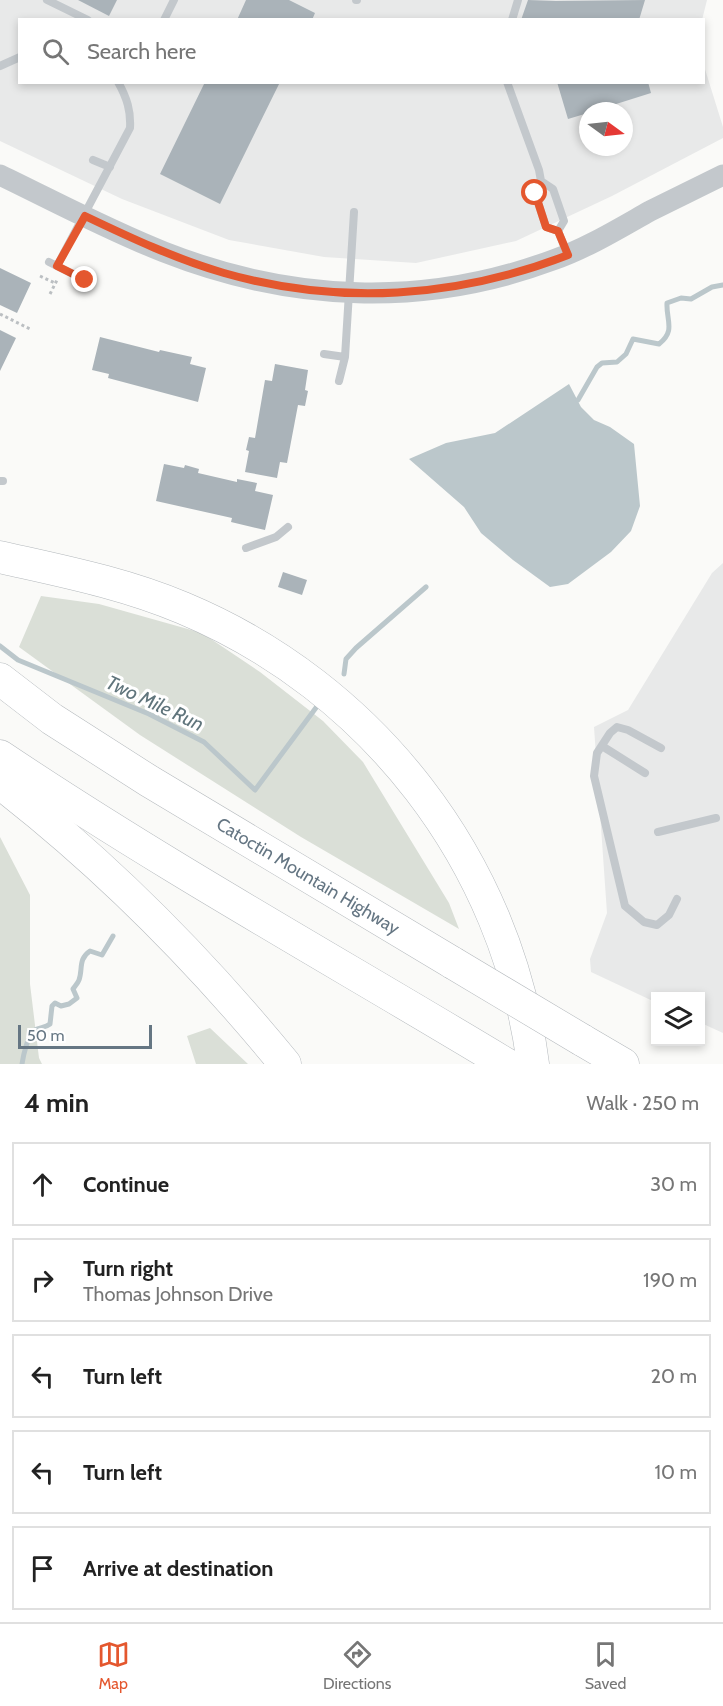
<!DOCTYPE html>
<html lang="en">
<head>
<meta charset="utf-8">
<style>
  :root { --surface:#fff; --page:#f6f6f6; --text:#222; --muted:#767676; --line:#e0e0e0; --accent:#e4572e }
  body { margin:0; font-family:Cabin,sans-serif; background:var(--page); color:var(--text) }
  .controls { position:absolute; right:18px; bottom:18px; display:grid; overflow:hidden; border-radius:0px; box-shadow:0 3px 9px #0003 }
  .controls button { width:54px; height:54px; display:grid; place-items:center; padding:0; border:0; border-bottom:2px solid var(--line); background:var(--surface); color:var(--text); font:30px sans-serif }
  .compass { position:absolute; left:579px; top:102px; width:54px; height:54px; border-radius:50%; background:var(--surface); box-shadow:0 3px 9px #0003; rotate:105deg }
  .scale { position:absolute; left:18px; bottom:15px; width:134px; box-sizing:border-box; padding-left:6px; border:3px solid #657683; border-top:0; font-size:16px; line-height:21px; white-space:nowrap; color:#657683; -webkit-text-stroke:4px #fff; paint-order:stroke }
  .stop { position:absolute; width:18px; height:18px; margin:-14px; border:4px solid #e4572e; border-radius:50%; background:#fff }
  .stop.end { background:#e4572e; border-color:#fff; box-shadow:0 2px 6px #0008 }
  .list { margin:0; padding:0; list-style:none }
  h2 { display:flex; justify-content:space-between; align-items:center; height:78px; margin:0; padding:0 24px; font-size:26px }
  h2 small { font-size:20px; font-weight:400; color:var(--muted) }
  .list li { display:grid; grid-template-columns:39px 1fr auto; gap:18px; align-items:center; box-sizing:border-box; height:84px; margin:0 12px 12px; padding:0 12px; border:2px solid var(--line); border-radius:0px }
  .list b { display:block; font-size:22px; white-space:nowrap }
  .list p { margin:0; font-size:20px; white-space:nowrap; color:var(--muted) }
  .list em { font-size:20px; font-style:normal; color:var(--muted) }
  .icon { flex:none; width:33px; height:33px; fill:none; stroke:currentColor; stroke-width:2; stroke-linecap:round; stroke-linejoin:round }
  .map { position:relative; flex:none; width:723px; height:1064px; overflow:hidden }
  .search { position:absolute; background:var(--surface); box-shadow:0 3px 9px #0003; left:18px; right:18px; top:18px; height:66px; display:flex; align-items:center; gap:15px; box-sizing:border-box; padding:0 21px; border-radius:0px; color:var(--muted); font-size:22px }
  .sheet { height:558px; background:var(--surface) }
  nav { display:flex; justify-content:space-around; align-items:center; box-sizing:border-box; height:84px; border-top:2px solid var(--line); background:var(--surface); font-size:16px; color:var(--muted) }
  nav a { display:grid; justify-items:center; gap:3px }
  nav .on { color:var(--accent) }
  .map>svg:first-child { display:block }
</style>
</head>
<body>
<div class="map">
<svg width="723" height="1064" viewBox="0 0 723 1064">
  <rect width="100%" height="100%" fill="#fafaf8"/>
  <path fill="#e8e9e9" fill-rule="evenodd" d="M 0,0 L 707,0 L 702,20 L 20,20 L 20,82 L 704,82 L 704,66 L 723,127 L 723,138 L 612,196 L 516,241 L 416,263 L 324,257 L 229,240 L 122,199 L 0,141 ZM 588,111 L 624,111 L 624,147 L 588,147 Z
    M 723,563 L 723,1033 L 701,1023 L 700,996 L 656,996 L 655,1002 L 591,972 L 590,959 L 607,913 L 594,727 L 628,710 L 712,573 Z"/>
  <path fill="#dadfd7" d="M 41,596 L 99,604 L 202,633 L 260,672 L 323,721 L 363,762 L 449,903 L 459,929 L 301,837 L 140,735 L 19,647 Z
    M 0,837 L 30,895 L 30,984 L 39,1058 L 42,1064 L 0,1064 Z
    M 210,1028 L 248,1064 L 196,1064 L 187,1036 Z"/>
  <path fill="#bbc7cb" d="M 569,384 L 581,407 L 594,420 L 610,427 L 634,444 L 640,506 L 631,531 L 611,552 L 568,584 L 550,587 L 513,560 L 481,533 L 464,507 L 409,459 L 446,443 L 495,433 Z"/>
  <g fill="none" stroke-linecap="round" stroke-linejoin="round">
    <path stroke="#bbc7cb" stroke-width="5" d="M 578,400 L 597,367 L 602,363 L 617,362 L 626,354 L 633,339 L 659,344 C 676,331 666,320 667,303 L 681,298 L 691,299 L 712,287 L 723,285
      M 0,646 L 18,660 L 149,714 L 204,742 L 255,790 L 318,705
      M 344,674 L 346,659 L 356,648 L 426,587
      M 22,1064 C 23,1057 28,1033 35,1030 C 40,1027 45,1028 50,1024 L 52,1006 L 55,1003 L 61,1006 L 69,1004 L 77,998 L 73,989 C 75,986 78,983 79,980 C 83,969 78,959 90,951 L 102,955 L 113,936"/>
  </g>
  <path fill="#aab3b9" d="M 78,0 L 117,0 L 109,16 Z
    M 246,0 L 289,0 L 315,13 L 312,20 L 237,20 Z
    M 528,0 L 556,1 L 645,0 L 639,20 L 521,20 Z
    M 205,82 L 280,82 L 220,204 L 160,174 Z
    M 557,82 L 648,82 L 651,93 L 594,111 L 588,111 L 588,113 L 568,119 Z
    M 0,268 L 31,283 L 17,313 L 0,305 Z
    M 0,330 L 16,338 L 0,371 Z
    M 100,337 L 159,352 L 160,350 L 192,357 L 190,364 L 206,368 L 198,402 L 108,378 L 109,374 L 92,370 Z
    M 275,364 L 308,370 L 305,390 L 308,391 L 305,406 L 298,405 L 287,463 L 280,462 L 277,478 L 245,472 L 249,451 L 246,450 L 249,437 L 255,438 L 265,380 L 272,381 Z
    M 164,464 L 184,468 L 185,465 L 199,469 L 198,473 L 237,482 L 237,479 L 257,483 L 255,491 L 273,495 L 265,530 L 231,522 L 232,518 L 156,501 Z
    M 283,572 L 307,580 L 302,595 L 278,587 Z"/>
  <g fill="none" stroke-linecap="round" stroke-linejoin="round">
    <g stroke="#b4b9bd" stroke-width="33">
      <g id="motorway">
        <path d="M 0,557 C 62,571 124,583 183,608 C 372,687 507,861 533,1064"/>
        <path id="s1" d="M 0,679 L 52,719 L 149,781 L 453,963"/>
        <path d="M 0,756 C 164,866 337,962 506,1064"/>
        <path d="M 0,783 C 106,865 200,960 285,1064"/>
        <path d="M 582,1040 L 623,1064"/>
      </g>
    </g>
    <path stroke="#bbbfc2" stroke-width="3" stroke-dasharray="3 3" stroke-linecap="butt" d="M 40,276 L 55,283
      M 50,294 L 58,278
      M 0,314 L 30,329"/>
    <path stroke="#c3c8cc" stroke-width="8" d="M 47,0 L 88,20
      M 356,0 L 357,0
      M 164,20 L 174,0
      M 512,20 L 518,0
      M 0,66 L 20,57
      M 507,82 L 539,170 L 541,181 L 535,193 L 546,227 L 558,231
      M 93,160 L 110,167
      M 541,181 L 553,189 L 564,221 L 558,231
      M 558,231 L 567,253
      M 49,262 L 85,280
      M 57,266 L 130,128 C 131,111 127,98 118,82
      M 324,354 L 345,357
      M 339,381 L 345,357 L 354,212
      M 0,481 L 3,481
      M 246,548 L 276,537 L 288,527
      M 602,746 L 645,773
      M 661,748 L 628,730 L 617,727 L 610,733 L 597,753 L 594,776 L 625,906 L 644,922 L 657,925 L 669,915 L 677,899
      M 658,832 L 716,818"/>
    <path stroke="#c3c8cc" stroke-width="21" d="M 0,175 C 54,201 108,230 164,252 C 291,302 424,308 553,260 C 587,248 618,229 650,211 C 674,199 699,187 723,175"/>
    <use href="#motorway" stroke="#fff" stroke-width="32"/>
    <g stroke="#b4b9bd" stroke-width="33" stroke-linecap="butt">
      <path id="motorway-bridge" d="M 453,963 L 582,1040"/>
    </g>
    <use href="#motorway-bridge" stroke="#fff" stroke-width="32"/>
  </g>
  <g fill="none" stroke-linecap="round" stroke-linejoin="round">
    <path stroke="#e4572e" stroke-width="8" d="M 85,280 L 57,266 L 85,216 C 131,238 176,259 224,273 C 339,306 457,298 568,255 L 558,231 L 546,227 L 535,193"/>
  </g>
  <g text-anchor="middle" stroke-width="6" stroke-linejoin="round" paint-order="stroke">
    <g font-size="18" fill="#657683" stroke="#fff">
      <text dy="6" stroke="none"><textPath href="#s1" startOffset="366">Catoctin Mountain Highway</textPath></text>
    </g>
    <g font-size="20" font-style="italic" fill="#60757c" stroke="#fff">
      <text transform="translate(155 703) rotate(25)" y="7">Two Mile Run</text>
    </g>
  </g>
</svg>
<div class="controls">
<button><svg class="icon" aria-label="layers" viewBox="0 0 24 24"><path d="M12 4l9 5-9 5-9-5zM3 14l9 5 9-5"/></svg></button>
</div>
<svg class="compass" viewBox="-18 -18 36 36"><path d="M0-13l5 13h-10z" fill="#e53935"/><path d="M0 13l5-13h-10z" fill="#767676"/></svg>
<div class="scale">50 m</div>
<div class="stop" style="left:535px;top:193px"></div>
<div class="stop end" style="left:85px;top:280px"></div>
<div class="search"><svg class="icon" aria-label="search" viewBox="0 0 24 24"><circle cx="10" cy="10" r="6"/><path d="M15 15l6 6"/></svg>Search here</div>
</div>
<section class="sheet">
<h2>4 min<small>Walk · 250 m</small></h2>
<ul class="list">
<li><svg class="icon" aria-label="ahead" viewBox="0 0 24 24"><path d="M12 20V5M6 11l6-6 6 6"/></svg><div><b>Continue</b></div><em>30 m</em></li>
<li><svg class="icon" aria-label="right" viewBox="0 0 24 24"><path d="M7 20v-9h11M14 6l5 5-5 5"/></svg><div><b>Turn right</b><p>Thomas Johnson Drive</p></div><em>190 m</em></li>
<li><svg class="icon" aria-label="left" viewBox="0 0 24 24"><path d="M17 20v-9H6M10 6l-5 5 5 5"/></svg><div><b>Turn left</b></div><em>20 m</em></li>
<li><svg class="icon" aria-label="left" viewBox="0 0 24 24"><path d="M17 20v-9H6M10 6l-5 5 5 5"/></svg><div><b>Turn left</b></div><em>10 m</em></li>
<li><svg class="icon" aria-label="arrive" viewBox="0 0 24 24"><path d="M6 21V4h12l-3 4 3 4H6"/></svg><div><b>Arrive at destination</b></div></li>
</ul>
</section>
<nav>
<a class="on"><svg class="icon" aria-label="map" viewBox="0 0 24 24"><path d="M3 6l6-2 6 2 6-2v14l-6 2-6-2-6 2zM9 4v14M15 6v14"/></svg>Map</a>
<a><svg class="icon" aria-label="directions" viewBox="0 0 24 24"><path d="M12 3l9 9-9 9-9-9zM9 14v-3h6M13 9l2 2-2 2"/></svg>Directions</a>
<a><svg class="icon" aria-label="saved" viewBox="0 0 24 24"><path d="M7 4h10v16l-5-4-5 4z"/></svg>Saved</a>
</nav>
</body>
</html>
